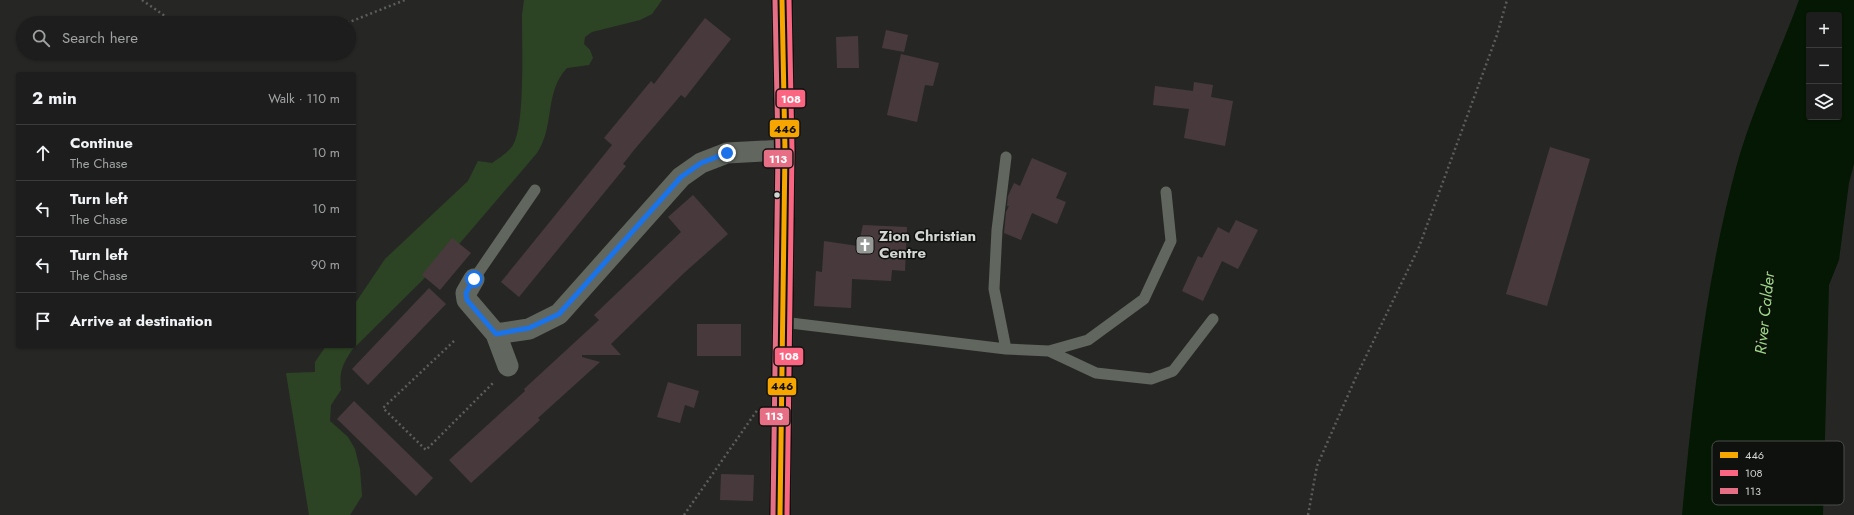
<!DOCTYPE html>
<html lang="en">
<head>
<meta charset="utf-8">
<style>
  :root { --surface:#1c1d1c; --page:#252625; --text:#f1f3f6; --muted:#a0a2a3; --line:#3a3b3b }
  body { margin:0; font-family:Jost,sans-serif; background:var(--page); color:var(--text) }
  .controls { position:absolute; right:12px; top:12px; display:grid; overflow:hidden; border-radius:4px; box-shadow:0 1px 3px #0004 }
  .controls button { width:36px; height:36px; display:grid; place-items:center; padding:0; border:0; border-bottom:1px solid var(--line); background:var(--surface); color:var(--text); font:20px sans-serif }
  .stop { position:absolute; width:12px; height:12px; margin:-9px; border:3px solid #1a73e8; border-radius:50%; background:#fff }
  .stop.end { background:#1a73e8; border-color:#fff; box-shadow:0 1px 4px #0008 }
  .list { margin:0; padding:0; list-style:none }
  h2 { display:flex; justify-content:space-between; align-items:center; height:52px; margin:0; padding:0 16px; font-size:17px }
  h2 small { font-size:13px; font-weight:400; color:var(--muted) }
  .list li { display:grid; grid-template-columns:26px 1fr auto; gap:12px; align-items:center; box-sizing:border-box; height:56px; padding:0 16px; border-top:1px solid var(--line) }
  .list b { display:block; font-size:15px; white-space:nowrap }
  .list p { margin:0; font-size:13px; white-space:nowrap; color:var(--muted) }
  .list em { font-size:13px; font-style:normal; color:var(--muted) }
  .icon { flex:none; width:22px; height:22px; fill:none; stroke:currentColor; stroke-width:2; stroke-linecap:round; stroke-linejoin:round }
  .map { position:relative; flex:none; width:1854px; height:515px; overflow:hidden }
  .search { position:absolute; background:var(--surface); box-shadow:0 1px 3px #0004; left:16px; top:16px; width:340px; height:44px; display:flex; align-items:center; gap:10px; box-sizing:border-box; padding:0 14px; border-radius:22px; color:var(--muted); font-size:15px }
  .panel { position:absolute; background:var(--surface); box-shadow:0 1px 3px #0004; left:16px; top:72px; width:340px; height:276px; border-radius:4px }
  .map>svg:first-child { display:block }
</style>
</head>
<body>
<div class="map">
<svg width="1854" height="515" viewBox="0 0 1854 515">
  <rect width="100%" height="100%" fill="#262725"/>
  <path fill="#2d4424" d="M 524,0 L 662,0 L 652,14 L 640,20 L 592,32 L 585,37 L 584,44 L 590,50 L 593,58 L 589,65 L 567,68 C 544,92 555,127 537,153 L 460,243 L 352,350 C 342,365 339,372 341,390 L 331,405 L 330,421 L 348,437 L 355,449 L 360,469 L 362,496 L 350,515 L 309,515 L 286,373 L 315,372 L 315,362 L 326,346 L 354,346 L 354,305 L 385,259 L 468,181 L 478,161 L 492,163 C 499,158 510,152 514,143 C 525,122 522,42 522,15 Z"/>
  <path fill="#051803" fill-rule="evenodd" d="M 1799,0 L 1854,0 L 1854,164 L 1849,183 L 1839,260 L 1829,285 L 1823,515 L 1682,515 C 1693,397 1706,278 1737,164 C 1753,107 1779,55 1799,0 ZM 1809,15 L 1839,15 L 1839,117 L 1809,117 Z"/>
  <path fill="#483a3c" d="M 705,18 L 731,39 L 685,98 L 681,95 L 634,150 L 623,164 L 626,166 L 519,297 L 501,282 L 612,145 L 604,138 L 651,81 L 654,84 Z
    M 886,30 L 908,35 L 904,52 L 882,48 Z
    M 858,36 L 859,68 L 837,68 L 836,37 Z
    M 901,54 L 939,63 L 933,86 L 925,85 L 917,122 L 887,115 Z
    M 1194,82 L 1213,85 L 1211,97 L 1233,101 L 1225,146 L 1184,138 L 1189,109 L 1153,105 L 1155,86 L 1193,91 Z
    M 1550,147 L 1590,159 L 1547,306 L 1506,294 Z
    M 1032,158 L 1067,173 L 1056,198 L 1066,202 L 1057,224 L 1032,213 L 1021,240 L 1004,233 L 1006,212 L 1009,206 L 1007,206 L 1008,196 L 1014,183 L 1020,186 Z
    M 693,195 L 728,234 L 684,273 L 611,344 L 621,355 L 582,355 L 582,357 L 600,362 L 538,418 L 540,420 L 471,483 L 449,460 L 525,391 L 524,389 L 599,320 L 594,315 L 681,232 L 668,217 Z
    M 1236,220 L 1258,230 L 1238,269 L 1222,261 L 1203,301 L 1182,291 L 1198,256 L 1202,258 L 1218,227 L 1229,233 Z
    M 863,225 L 907,227 L 905,271 L 892,270 L 891,281 L 852,279 L 851,308 L 814,306 L 816,271 L 822,272 L 824,241 L 858,246 Z
    M 452,238 L 471,253 L 440,290 L 422,275 Z
    M 429,288 L 446,304 L 368,385 L 352,369 Z
    M 697,324 L 741,324 L 741,356 L 697,356 Z
    M 668,382 L 699,391 L 694,408 L 685,405 L 680,423 L 657,417 Z
    M 354,401 L 433,478 L 416,496 L 337,419 Z
    M 721,474 L 754,475 L 753,501 L 720,500 Z"/>
  <g fill="none" stroke-linecap="round" stroke-linejoin="round">
    <path stroke="#5c5e5a" stroke-width="2.5" stroke-dasharray="2 3" stroke-linecap="butt" d="M 142,0 L 175,23
      M 347,23 L 405,0
      M 228,53 L 266,55 L 272,53
      M 454,341 L 383,408 L 426,450 L 494,382
      M 684,515 L 758,409
      M 1308,515 L 1317,466 L 1356,377 L 1419,247 L 1497,35 L 1507,0"/>
    <path stroke="#61675e" stroke-width="11" d="M 474,279 L 535,190
      M 782,322 L 1006,349 L 1049,351 L 1088,340 L 1144,299 L 1171,241 L 1166,192
      M 1006,349 L 994,289 L 997,230 L 1006,157
      M 1049,351 L 1096,373 L 1151,379 L 1173,371 L 1213,319"/>
    <path stroke="#61675e" stroke-width="21" d="M 474,279 L 466,293 L 467,300 L 496,334 L 529,329 L 559,314 L 681,177 L 701,163 L 727,153 L 785,150
      M 496,334 L 508,366"/>
    <path stroke="#595e55" stroke-width="22" d="M 780,515 L 785,150 L 782,0"/>
    <g stroke="#0f110f" stroke-width="8">
      <path id="bus-1" d="M 780,515 L 785,150 L 782,0"/>
    </g>
    <g stroke="#0f110f" stroke-width="8">
      <path id="bus-2" d="M 787,515 L 792,150 L 789,0"/>
    </g>
    <g stroke="#0f110f" stroke-width="8">
      <path id="bus-3" d="M 773,515 L 778,150 L 775,0"/>
    </g>
    <use href="#bus-1" stroke="#f7a600" stroke-width="5"/>
    <use href="#bus-2" stroke="#fa6682" stroke-width="5"/>
    <use href="#bus-3" stroke="#e76f85" stroke-width="5"/>
  </g>
  <g fill="none" stroke-linecap="round" stroke-linejoin="round">
    <path stroke="#1a73e8" stroke-width="5" d="M 474,279 L 466,293 L 467,300 L 496,334 L 529,328 L 559,314 L 681,177 L 701,163 L 727,153"/>
  </g>
  <defs>
    <g id="church-square" transform="scale(1)"><rect x="-9" y="-9" width="18" height="18" rx="4" fill="#969895" stroke="#0f110f"/><path d="M-1.2-6h2.4v3.5h3.3v2.4h-3.3V6h-2.4V-.1h-3.3v-2.4h3.3Z" fill="#fff"/></g>
  </defs>
  <g fill-rule="evenodd">
    <use href="#church-square" x="865" y="245"/>
  </g>
  <circle fill="#d3d5d2" stroke="#0f110f" stroke-width="1.5" cx="777" cy="195" r="3.5"/>
  <g text-anchor="middle" stroke-width="3" stroke-linejoin="round" paint-order="stroke">
    <g font-size="15" font-weight="bold" fill="#d3d5d2" stroke="#0f110f" text-anchor="start">
      <text x="879" y="241">Zion Christian<tspan x="879" dy="17">Centre</tspan></text>
    </g>
    <g font-size="16" font-style="italic" fill="#9adb81" stroke="#0f110f">
      <text transform="translate(1764 313) rotate(-84)" y="6">River Calder</text>
    </g>
  </g>
  <rect x="1712" y="441" width="132" height="64" rx="6" fill="#0f110f" stroke="#4a4c4a" stroke-width="1"/>
  <rect x="1720" y="452" width="18" height="6" fill="#f7a600"/>
  <rect x="1720" y="470" width="18" height="6" fill="#fa6682"/>
  <rect x="1720" y="488" width="18" height="6" fill="#e76f85"/>
  <g font-size="11" fill="#d3d5d2">
    <text x="1745" y="459">446</text>
    <text x="1745" y="477">108</text>
    <text x="1745" y="495">113</text>
  </g>
  <g stroke="#0f110f" stroke-width="1.5">
    <rect x="776" y="89" width="30" height="19" rx="4" fill="#fa6682"/>
    <rect x="769" y="119" width="31" height="19" rx="4" fill="#f7a600"/>
    <rect x="763" y="149" width="30" height="19" rx="4" fill="#e76f85"/>
    <rect x="774" y="347" width="30" height="19" rx="4" fill="#fa6682"/>
    <rect x="767" y="377" width="30" height="19" rx="4" fill="#f7a600"/>
    <rect x="759" y="407" width="31" height="19" rx="4" fill="#e76f85"/>
  </g>
  <g font-size="11" text-anchor="middle" font-weight="bold" fill="#fff">
    <text x="791" y="103">108</text>
    <text x="778" y="163">113</text>
    <text x="789" y="360">108</text>
    <text x="774" y="420">113</text>
  </g>
  <g font-size="11" text-anchor="middle" font-weight="bold" fill="#111">
    <text x="785" y="133">446</text>
    <text x="782" y="390">446</text>
  </g>
</svg>
<div class="controls">
<button>+</button>
<button>−</button>
<button><svg class="icon" aria-label="layers" viewBox="0 0 24 24"><path d="M12 4l9 5-9 5-9-5zM3 14l9 5 9-5"/></svg></button>
</div>
<div class="stop" style="left:474px;top:279px"></div>
<div class="stop end" style="left:727px;top:153px"></div>
<div class="search"><svg class="icon" aria-label="search" viewBox="0 0 24 24"><circle cx="10" cy="10" r="6"/><path d="M15 15l6 6"/></svg>Search here</div>
<section class="panel">
<h2>2 min<small>Walk · 110 m</small></h2>
<ul class="list">
<li><svg class="icon" aria-label="ahead" viewBox="0 0 24 24"><path d="M12 20V5M6 11l6-6 6 6"/></svg><div><b>Continue</b><p>The Chase</p></div><em>10 m</em></li>
<li><svg class="icon" aria-label="left" viewBox="0 0 24 24"><path d="M17 20v-9H6M10 6l-5 5 5 5"/></svg><div><b>Turn left</b><p>The Chase</p></div><em>10 m</em></li>
<li><svg class="icon" aria-label="left" viewBox="0 0 24 24"><path d="M17 20v-9H6M10 6l-5 5 5 5"/></svg><div><b>Turn left</b><p>The Chase</p></div><em>90 m</em></li>
<li><svg class="icon" aria-label="arrive" viewBox="0 0 24 24"><path d="M6 21V4h12l-3 4 3 4H6"/></svg><div><b>Arrive at destination</b></div></li>
</ul>
</section>
</div>
</body>
</html>
